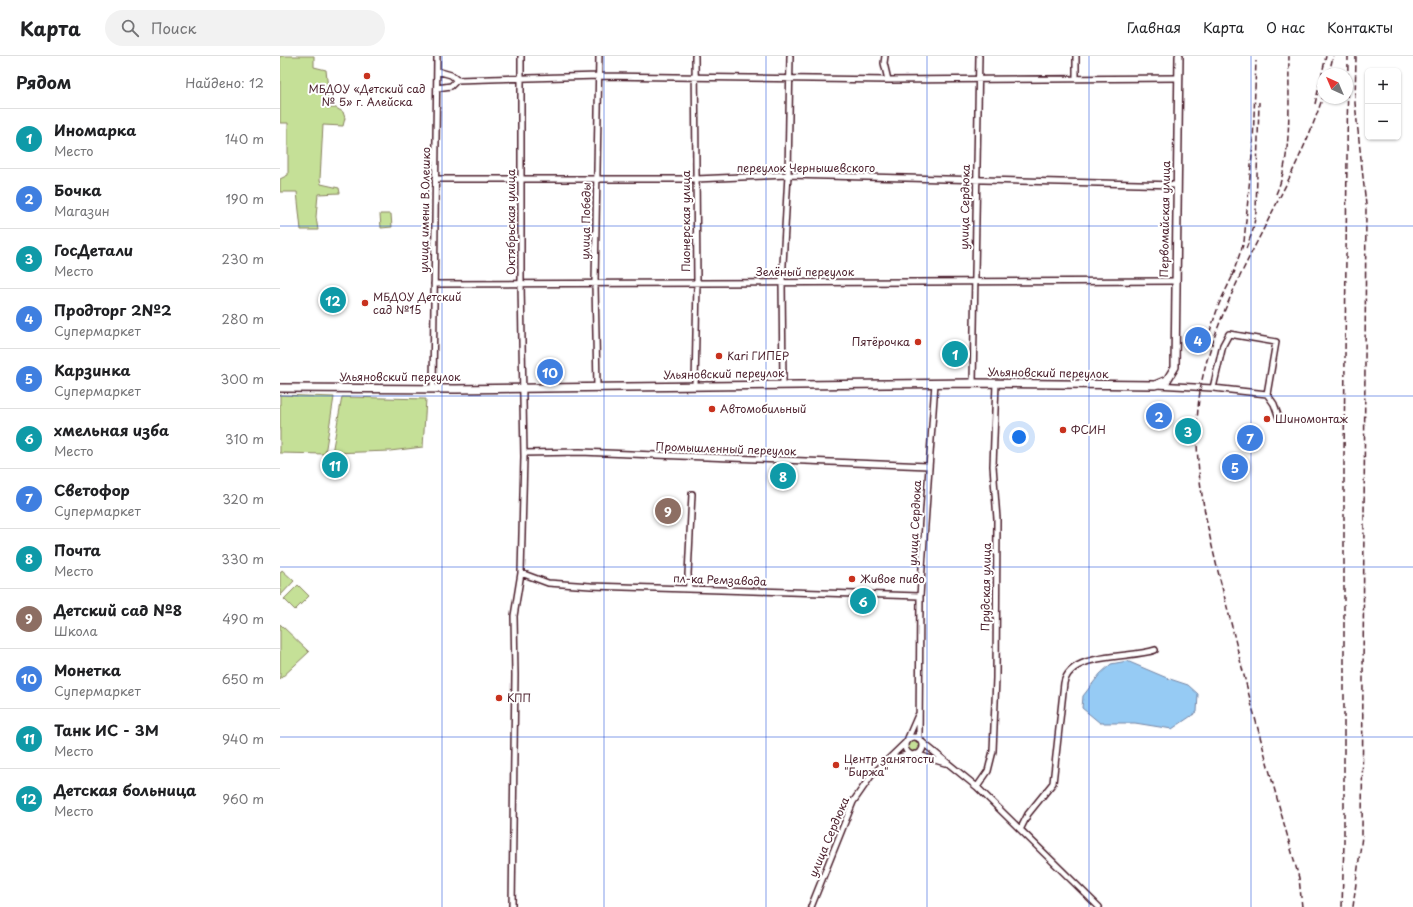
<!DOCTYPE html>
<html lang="ru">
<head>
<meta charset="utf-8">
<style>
  :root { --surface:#fff; --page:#f2f2f2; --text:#202124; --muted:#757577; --line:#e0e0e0; --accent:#c8321e }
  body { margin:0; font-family:"Playpen Sans",sans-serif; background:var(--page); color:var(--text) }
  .controls { position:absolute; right:12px; top:12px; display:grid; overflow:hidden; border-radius:6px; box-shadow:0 1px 3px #0004 }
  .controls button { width:36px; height:36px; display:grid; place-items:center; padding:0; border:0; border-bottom:1px solid var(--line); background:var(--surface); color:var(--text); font:20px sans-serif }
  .compass { position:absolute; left:1037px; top:12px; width:36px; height:36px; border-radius:50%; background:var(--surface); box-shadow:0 1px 3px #0004; rotate:316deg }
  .you { position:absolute; left:739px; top:381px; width:14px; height:14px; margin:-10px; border:3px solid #fff; border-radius:50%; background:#1a73e8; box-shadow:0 0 0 6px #1a73e833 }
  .badge { display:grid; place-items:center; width:26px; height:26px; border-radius:50%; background:var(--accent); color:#fff; font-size:13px; font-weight:700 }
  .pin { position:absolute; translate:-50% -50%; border:2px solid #fff; box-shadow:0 1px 4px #0006 }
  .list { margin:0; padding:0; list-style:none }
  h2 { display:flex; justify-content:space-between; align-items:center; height:52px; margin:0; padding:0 16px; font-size:17px }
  h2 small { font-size:13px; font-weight:400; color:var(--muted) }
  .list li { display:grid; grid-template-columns:26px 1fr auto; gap:12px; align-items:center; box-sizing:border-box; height:60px; padding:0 16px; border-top:1px solid var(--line) }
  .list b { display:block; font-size:15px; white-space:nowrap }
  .list p { margin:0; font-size:13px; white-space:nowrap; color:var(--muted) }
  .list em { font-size:13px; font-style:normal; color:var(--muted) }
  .icon { flex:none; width:22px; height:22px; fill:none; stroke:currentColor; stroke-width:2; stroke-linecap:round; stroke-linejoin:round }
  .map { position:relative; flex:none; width:1133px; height:851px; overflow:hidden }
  header { display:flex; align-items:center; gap:24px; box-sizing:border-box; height:56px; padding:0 20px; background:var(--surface); border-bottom:1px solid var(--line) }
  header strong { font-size:19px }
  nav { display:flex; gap:22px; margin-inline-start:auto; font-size:14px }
  .search { width:280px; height:36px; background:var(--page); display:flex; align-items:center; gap:10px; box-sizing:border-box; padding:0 14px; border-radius:22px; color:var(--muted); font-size:15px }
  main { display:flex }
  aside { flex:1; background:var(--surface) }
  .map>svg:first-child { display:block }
</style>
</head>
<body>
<header>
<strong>Карта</strong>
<div class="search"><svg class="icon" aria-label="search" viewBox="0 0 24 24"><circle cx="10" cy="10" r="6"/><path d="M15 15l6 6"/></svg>Поиск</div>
<nav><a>Главная</a><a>Карта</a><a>О нас</a><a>Контакты</a></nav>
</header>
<main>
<aside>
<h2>Рядом<small>Найдено: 12</small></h2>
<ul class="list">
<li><span class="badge" style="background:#0f9aa8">1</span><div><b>Иномарка</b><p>Место</p></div><em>140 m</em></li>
<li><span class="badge" style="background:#3f7fe0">2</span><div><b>Бочка</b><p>Магазин</p></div><em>190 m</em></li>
<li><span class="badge" style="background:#0f9aa8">3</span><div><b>ГосДетали</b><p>Место</p></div><em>230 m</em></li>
<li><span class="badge" style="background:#3f7fe0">4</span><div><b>Продторг 2№2</b><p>Супермаркет</p></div><em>280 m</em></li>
<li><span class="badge" style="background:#3f7fe0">5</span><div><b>Карзинка</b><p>Супермаркет</p></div><em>300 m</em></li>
<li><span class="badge" style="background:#0f9aa8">6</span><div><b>хмельная изба</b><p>Место</p></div><em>310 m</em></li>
<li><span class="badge" style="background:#3f7fe0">7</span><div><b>Светофор</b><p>Супермаркет</p></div><em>320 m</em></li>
<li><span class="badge" style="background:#0f9aa8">8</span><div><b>Почта</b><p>Место</p></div><em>330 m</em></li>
<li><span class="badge" style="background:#8d6e63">9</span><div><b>Детский сад №8</b><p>Школа</p></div><em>490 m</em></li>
<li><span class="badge" style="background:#3f7fe0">10</span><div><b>Монетка</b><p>Супермаркет</p></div><em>650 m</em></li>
<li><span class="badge" style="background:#0f9aa8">11</span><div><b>Танк ИС - 3М</b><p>Место</p></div><em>940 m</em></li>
<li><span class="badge" style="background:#0f9aa8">12</span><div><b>Детская больница</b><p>Место</p></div><em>960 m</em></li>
</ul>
</aside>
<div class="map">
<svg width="1133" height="851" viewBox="0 0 1133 851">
  <rect width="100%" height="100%" fill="#fff"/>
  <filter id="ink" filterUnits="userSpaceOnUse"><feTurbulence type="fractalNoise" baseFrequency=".025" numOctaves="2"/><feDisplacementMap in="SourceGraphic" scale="8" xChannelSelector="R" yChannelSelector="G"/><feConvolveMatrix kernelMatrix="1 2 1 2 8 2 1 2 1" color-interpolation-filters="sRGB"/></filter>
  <g filter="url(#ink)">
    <path fill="#c5e097" stroke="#888061" d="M 0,0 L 34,0 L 34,11 L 46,14 L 48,33 L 47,52 L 56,52 L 63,56 L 65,62 L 63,70 L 43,69 L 40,123 L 41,128 L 59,132 L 60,137 L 38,138 L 36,161 L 38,174 L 21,174 L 17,136 L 0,136 L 0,123 L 8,119 L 8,67 L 0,67 Z
      M 100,158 L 111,158 L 112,171 L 101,172 Z
      M 0,339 L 54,341 L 45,398 L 0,397 Z
      M 62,341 L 146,343 L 143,391 L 110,395 L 52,397 Z
      M 2,514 L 14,525 L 0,540 L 0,517 Z
      M 18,529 L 29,540 L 15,554 L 4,543 Z
      M 0,568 L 29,596 L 0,623 Z
      M627.5 690a5.5 5.5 0 1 1 11 0a5.5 5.5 0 1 1-11 0Z"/>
    <path fill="#96cbf4" stroke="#7886a4" d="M 847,605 L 887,622 L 908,629 L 918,638 L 917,656 L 892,673 L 855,667 L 820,667 L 802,652 L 803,640 L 820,618 L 831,608 Z"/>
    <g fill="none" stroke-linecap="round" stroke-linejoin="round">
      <g stroke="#4a1f2b" stroke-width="8">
        <path id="minor" d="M 605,0 L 604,7 L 608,24
          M 796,0 L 796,21
          M 157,15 L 171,19 L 177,24 L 319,20 L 608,24 L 898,22
          M 157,32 L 171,30 L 177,24
          M 155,123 L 416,123 L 508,119 L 897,129
          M 154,228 L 896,225
          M 693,327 L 699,0
          M 503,328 L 502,226 L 508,119 L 510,0
          M 876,329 L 933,332 L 987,338 L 994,348 L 999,362
          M 415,330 L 417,226 L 415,0
          M 317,331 L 315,227 L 319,0
          M 933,332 L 943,289 L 949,278 L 996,286 L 987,338
          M 153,333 L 157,0
          M 244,397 L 300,396 L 648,410
          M 241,517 L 268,527 L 311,530 L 640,540
          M 409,532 L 408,518 L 412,438
          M625 690a9 9 0 1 1 18 0a9 9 0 1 1-18 0Z
          M 628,682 L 638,659
          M 639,683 L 640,540 L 655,327
          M 642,686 L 697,731 L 819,851
          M 635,698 L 665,707
          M 608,704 L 630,698
          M 697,731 L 708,715 L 713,695 L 716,622 L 717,463 L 713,410 L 716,327
          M 741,772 L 748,758 L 773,727 L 784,627 C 791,595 851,603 875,594
          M 232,851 L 235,619 L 234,560 L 241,517 L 244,401 L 241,228 L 241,0
          M 531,851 L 573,746 L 591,720 L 625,687"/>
      </g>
      <g stroke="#4a1f2b" stroke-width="10">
        <path id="major" d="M 0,332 L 176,333 L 693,327 L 875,329 L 887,324 L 895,311 L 899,0"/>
      </g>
      <use href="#minor" stroke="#fff" stroke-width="5"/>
      <use href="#major" stroke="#fff" stroke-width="7"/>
      <path stroke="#4a1f2b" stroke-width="1.5" stroke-dasharray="6 3" stroke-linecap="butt" d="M 1049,18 L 1053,0
        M 1035,48 L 1046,0
        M 996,138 C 1013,100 1008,42 1009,0
        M 966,193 L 973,174 L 976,156 L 979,46
        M 952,220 L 964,186 L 973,88 L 976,5
        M 924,293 L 939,248 L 955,215
        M 1022,851 L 1019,822 C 996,738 972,655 952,571 C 931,485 901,392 927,304 C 954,211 1014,132 1043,40
        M 1062,851 L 1064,786 L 1064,401 L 1068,0
        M 1073,851 L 1082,780 L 1086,149 L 1075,47 L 1076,0"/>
    </g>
  </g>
  <path fill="none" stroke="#1d4ed8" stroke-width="1" stroke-opacity="0.55" d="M 162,0 L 162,851M 324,0 L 324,851M 486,0 L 486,851M 647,0 L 647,851M 809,0 L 809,851M 971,0 L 971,851M 0,170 L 1133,170M 0,340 L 1133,340M 0,511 L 1133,511M 0,681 L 1133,681"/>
  <g fill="#c8321e" stroke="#fff" stroke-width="1.5">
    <circle cx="87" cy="20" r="4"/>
    <circle cx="85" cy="247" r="4"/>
    <circle cx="638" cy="286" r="4"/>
    <circle cx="439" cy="300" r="4"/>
    <circle cx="432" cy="353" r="4"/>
    <circle cx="987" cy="363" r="4"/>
    <circle cx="783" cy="374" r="4"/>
    <circle cx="572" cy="523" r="4"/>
    <circle cx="219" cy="642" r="4"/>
    <circle cx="556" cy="709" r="4"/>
  </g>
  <g text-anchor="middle" stroke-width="4" stroke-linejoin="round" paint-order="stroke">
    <g font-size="11" fill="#4a1f2b" stroke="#fff" text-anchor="start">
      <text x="87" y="37" text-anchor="middle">МБДОУ «Детский сад<tspan x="87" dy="13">№ 5» г. Алейска</tspan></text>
      <text x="93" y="245">МБДОУ Детский<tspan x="93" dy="13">сад №15</tspan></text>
      <text x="630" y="290" text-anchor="end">Пятёрочка</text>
      <text x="447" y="304">Kari ГИПЕР</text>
      <text x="440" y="357">Автомобильный</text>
      <text x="995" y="367">Шиномонтаж</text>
      <text x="791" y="378">ФСИН</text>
      <text x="580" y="527">Живое пиво</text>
      <text x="227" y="646">КПП</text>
      <text x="564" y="707">Центр занятости<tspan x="564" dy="13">"Биржа"</tspan></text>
    </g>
    <g font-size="11" fill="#4a1f2b" stroke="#fff">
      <text x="526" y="116">переулок Чернышевского</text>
      <text transform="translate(685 151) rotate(-89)" y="4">улица Сердюка</text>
      <text transform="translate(145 154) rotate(-89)" y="4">улица имени В.Олешко</text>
      <text transform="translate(885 163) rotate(-89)" y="4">Первомайская улица</text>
      <text transform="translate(306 165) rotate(-89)" y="4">улица Победы</text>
      <text transform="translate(406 165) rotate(-90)" y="4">Пионерская улица</text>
      <text transform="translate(231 166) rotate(-90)" y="4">Октябрьская улица</text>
      <text x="525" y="220">Зелёный переулок</text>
      <text transform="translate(768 317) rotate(1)" y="4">Ульяновский переулок</text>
      <text transform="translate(444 318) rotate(-1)" y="4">Ульяновский переулок</text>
      <text x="120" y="325">Ульяновский переулок</text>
      <text transform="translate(446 393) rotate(2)" y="4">Промышленный переулок</text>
      <text transform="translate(635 467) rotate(-87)" y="4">улица Сердюка</text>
      <text transform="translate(440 524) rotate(2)" y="4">пл-ка Ремзавода</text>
      <text transform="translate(706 531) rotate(-89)" y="4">Прудская улица</text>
      <text transform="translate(549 781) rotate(-67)" y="4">улица Сердюка</text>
    </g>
  </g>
</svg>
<div class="controls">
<button>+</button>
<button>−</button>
</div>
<svg class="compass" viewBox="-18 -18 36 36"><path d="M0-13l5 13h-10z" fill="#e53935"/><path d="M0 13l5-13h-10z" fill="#757577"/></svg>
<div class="you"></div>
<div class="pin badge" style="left:675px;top:298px;background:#0f9aa8">1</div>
<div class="pin badge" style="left:879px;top:360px;background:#3f7fe0">2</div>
<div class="pin badge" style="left:908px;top:375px;background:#0f9aa8">3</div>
<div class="pin badge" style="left:918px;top:284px;background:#3f7fe0">4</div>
<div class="pin badge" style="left:955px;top:411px;background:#3f7fe0">5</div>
<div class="pin badge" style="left:583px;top:545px;background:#0f9aa8">6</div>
<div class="pin badge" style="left:970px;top:382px;background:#3f7fe0">7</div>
<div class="pin badge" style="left:503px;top:420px;background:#0f9aa8">8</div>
<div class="pin badge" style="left:388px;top:455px;background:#8d6e63">9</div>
<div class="pin badge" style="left:270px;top:316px;background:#3f7fe0">10</div>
<div class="pin badge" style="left:55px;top:409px;background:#0f9aa8">11</div>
<div class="pin badge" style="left:53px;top:244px;background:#0f9aa8">12</div>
</div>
</main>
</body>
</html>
